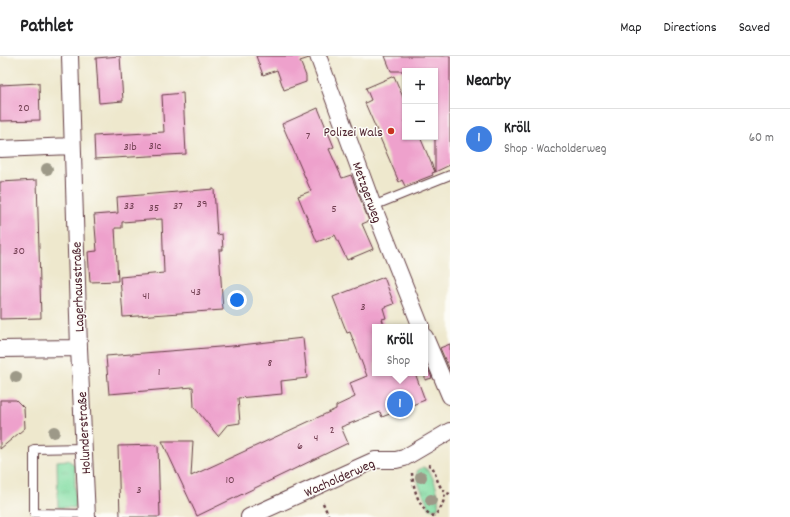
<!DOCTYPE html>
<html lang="en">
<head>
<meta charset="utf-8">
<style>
  :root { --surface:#fff; --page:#f2f2f2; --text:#202124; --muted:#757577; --line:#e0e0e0; --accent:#c8321e }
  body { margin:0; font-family:Dekko,sans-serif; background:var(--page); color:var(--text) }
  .controls { position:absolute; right:12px; top:12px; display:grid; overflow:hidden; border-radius:0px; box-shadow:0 1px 3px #0004 }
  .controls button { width:36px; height:36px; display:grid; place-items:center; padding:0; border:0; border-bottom:1px solid var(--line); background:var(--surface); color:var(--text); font:20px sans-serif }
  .you { position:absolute; left:237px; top:244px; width:14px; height:14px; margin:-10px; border:3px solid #fff; border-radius:50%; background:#1a73e8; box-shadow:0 0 0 6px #1a73e833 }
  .badge { display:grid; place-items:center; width:26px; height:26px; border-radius:50%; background:var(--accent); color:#fff; font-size:13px; font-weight:700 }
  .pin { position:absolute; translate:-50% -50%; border:2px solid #fff; box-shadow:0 1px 4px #0006 }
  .popup { position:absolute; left:372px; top:268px; width:56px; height:52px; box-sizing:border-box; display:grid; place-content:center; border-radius:0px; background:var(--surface); filter:drop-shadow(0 1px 3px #0005); font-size:13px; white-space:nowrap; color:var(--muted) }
  .popup b { font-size:15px; color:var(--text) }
  .popup::after { content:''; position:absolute; left:50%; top:100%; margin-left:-8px; border:8px solid transparent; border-top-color:var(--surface) }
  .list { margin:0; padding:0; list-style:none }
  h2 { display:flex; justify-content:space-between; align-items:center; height:52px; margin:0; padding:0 16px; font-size:17px }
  h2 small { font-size:13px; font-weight:400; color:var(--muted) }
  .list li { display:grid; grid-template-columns:26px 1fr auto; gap:12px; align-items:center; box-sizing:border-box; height:60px; padding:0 16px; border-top:1px solid var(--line) }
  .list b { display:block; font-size:15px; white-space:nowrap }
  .list p { margin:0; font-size:13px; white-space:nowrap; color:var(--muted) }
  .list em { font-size:13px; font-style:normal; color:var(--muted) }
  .map { position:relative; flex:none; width:450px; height:461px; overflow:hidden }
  header { display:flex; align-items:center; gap:24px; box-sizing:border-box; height:56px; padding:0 20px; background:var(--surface); border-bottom:1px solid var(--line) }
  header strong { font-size:19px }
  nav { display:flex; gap:22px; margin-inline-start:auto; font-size:14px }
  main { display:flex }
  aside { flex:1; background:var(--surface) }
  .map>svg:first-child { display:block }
</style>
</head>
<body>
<header>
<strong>Pathlet</strong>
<nav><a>Map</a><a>Directions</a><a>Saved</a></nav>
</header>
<main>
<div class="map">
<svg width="450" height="461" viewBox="0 0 450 461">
  <defs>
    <pattern id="grass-tufts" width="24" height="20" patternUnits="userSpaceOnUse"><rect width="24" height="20" fill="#82dda3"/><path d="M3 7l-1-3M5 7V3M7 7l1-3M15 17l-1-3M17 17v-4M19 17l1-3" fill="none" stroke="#72bd8c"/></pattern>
  </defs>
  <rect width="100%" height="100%" fill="#fdfcf7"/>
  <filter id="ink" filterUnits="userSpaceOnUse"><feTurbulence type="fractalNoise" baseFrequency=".025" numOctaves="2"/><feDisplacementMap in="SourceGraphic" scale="8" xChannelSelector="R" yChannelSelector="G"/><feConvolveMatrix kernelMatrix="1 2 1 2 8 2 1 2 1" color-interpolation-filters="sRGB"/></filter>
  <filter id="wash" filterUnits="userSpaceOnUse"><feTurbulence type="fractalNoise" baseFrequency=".012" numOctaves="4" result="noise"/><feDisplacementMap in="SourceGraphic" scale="16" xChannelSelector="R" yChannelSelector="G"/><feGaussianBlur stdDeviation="0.9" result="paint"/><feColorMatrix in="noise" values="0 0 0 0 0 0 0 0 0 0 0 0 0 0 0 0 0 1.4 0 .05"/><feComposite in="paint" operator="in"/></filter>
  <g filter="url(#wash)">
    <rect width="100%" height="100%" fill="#eee8cd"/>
    <path fill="url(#grass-tufts)" stroke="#667e67" d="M 68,404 L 75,409 L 75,452 L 58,451 L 57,405 Z
      M 423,411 C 434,415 440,440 438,452 L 430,453 L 419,429 L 417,415 Z"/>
    <g id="blocks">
      <path fill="#eea1cc" d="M 120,0 L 123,45 L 99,47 L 96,2 Z
        M 256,0 L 309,0 L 309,2 L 300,5 L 306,20 L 306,26 L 284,34 L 277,14 L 263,19 Z
        M 385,0 L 450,0 L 450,109 L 435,116 L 435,15 L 391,15 Z
        M 394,20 L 405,46 L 405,81 L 420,81 L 435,116 L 432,117 L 433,119 L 405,130 L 402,124 L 399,126 L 365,47 L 371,44 L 366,32 Z
        M 39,27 L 40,64 L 0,65 L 0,29 Z
        M 183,37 L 186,98 L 95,103 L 94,80 L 164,76 L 162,39 Z
        M 318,52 L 334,91 L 329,93 L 342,122 L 351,119 L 369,165 L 362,168 L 373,193 L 347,204 L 335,179 L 317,186 L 298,140 L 311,135 L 282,68 Z
        M 37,124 L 41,262 L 0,263 L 0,126 Z
        M 214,133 L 217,179 L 222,178 L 223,194 L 219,194 L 223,254 L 123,261 L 120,221 L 164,217 L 162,163 L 122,166 L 122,172 L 115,172 L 118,225 L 90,226 L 88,196 L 97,195 L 94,159 L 118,157 L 117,141 Z
        M 384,221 L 394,248 L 383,252 L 386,262 L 382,263 L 385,271 L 375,271 L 375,317 L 415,317 L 425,344 L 382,361 L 380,356 L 341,371 L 348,387 L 197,460 L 162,385 L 193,385 L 191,420 L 336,353 L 336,350 L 355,341 L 350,327 L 367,320 L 350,276 L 347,277 L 333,241 Z
        M 303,282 L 307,322 L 281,325 L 282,338 L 238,342 L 240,367 L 227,369 L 218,380 L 194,351 L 193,331 L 109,338 L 106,300 L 232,290 Z
        M 450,288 L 450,315 L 440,292 Z
        M 425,305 L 432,322 L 425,324 Z
        M 0,344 L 16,344 L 24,352 L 25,372 L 0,393 Z
        M 158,389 L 160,461 L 120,461 L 118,390 Z"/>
    </g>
  </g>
  <g filter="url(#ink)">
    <use href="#blocks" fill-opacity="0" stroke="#633d43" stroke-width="1"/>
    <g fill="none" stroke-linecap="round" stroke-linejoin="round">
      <g stroke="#633d43" stroke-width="10">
        <path id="lane" d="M 373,150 L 450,119
          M 84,392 L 34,393 L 34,457 L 87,458"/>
      </g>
      <g stroke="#633d43" stroke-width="18">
        <path id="street" d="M 318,0 L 373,150 L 421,271
          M 0,93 L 72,90
          M 425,281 L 450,340
          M 79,292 L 87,461
          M 0,293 L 79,292 L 70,0
          M 249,461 L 375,404 L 396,404 L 404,402 L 450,375"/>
      </g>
      <path stroke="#633d43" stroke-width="2.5" stroke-dasharray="3 3" stroke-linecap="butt" d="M 428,409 L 432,410 C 437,420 438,435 450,438
        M 412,417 C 413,431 419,454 433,460 C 441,455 444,446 445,437
        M 323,447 L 329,461"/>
      <use href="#lane" stroke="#fff" stroke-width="8"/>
      <use href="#street" stroke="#fff" stroke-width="16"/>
    </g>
    <g fill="#9d9988">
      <circle cx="47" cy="113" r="6"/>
      <circle cx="16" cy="321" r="6"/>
      <circle cx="54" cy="376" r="6"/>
      <circle cx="421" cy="421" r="6"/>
      <circle cx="431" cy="444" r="6"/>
    </g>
  </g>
  <circle fill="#c8321e" stroke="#fdfcf7" stroke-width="1.5" cx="391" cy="75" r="4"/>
  <g text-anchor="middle" stroke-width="3" stroke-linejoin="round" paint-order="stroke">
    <g font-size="12" fill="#734053">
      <text x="24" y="55">20</text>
      <text x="308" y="83">7</text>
      <text x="155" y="93">31c</text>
      <text x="130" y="94">31b</text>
      <text x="202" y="151">39</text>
      <text x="129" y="153">33</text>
      <text x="178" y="153">37</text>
      <text x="154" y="155">35</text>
      <text x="334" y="156">5</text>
      <text x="19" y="198">30</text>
      <text x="196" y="239">43</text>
      <text x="146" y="243">41</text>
      <text x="363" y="254">3</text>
      <text x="270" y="310">8</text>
      <text x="159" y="319">1</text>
      <text x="332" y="377">2</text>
      <text x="316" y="385">4</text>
      <text x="300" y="393">6</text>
      <text x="230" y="427">10</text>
      <text x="139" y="437">3</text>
    </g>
    <g font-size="14" fill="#4a1f2b" stroke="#fdfcf7" text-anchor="end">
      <text x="383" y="80">Polizei Wals</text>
    </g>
    <g font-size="14" fill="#4a1f2b" stroke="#fdfcf7">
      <text transform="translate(368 136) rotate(70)" y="5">Metzgerweg</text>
      <text transform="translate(77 231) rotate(-92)" y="5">Lagerhausstraße</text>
      <text transform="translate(83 377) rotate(-93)" y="5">Holunderstraße</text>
      <text transform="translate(339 421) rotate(-24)" y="5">Wacholderweg</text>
    </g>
  </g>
</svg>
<div class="controls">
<button>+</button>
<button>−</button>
</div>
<div class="you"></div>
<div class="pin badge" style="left:400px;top:348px;background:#3f7fe0">1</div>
<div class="popup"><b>Kröll</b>Shop</div>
</div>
<aside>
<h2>Nearby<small></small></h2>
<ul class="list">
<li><span class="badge" style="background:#3f7fe0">1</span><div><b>Kröll</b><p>Shop · Wacholderweg</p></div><em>60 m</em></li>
</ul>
</aside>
</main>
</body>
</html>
